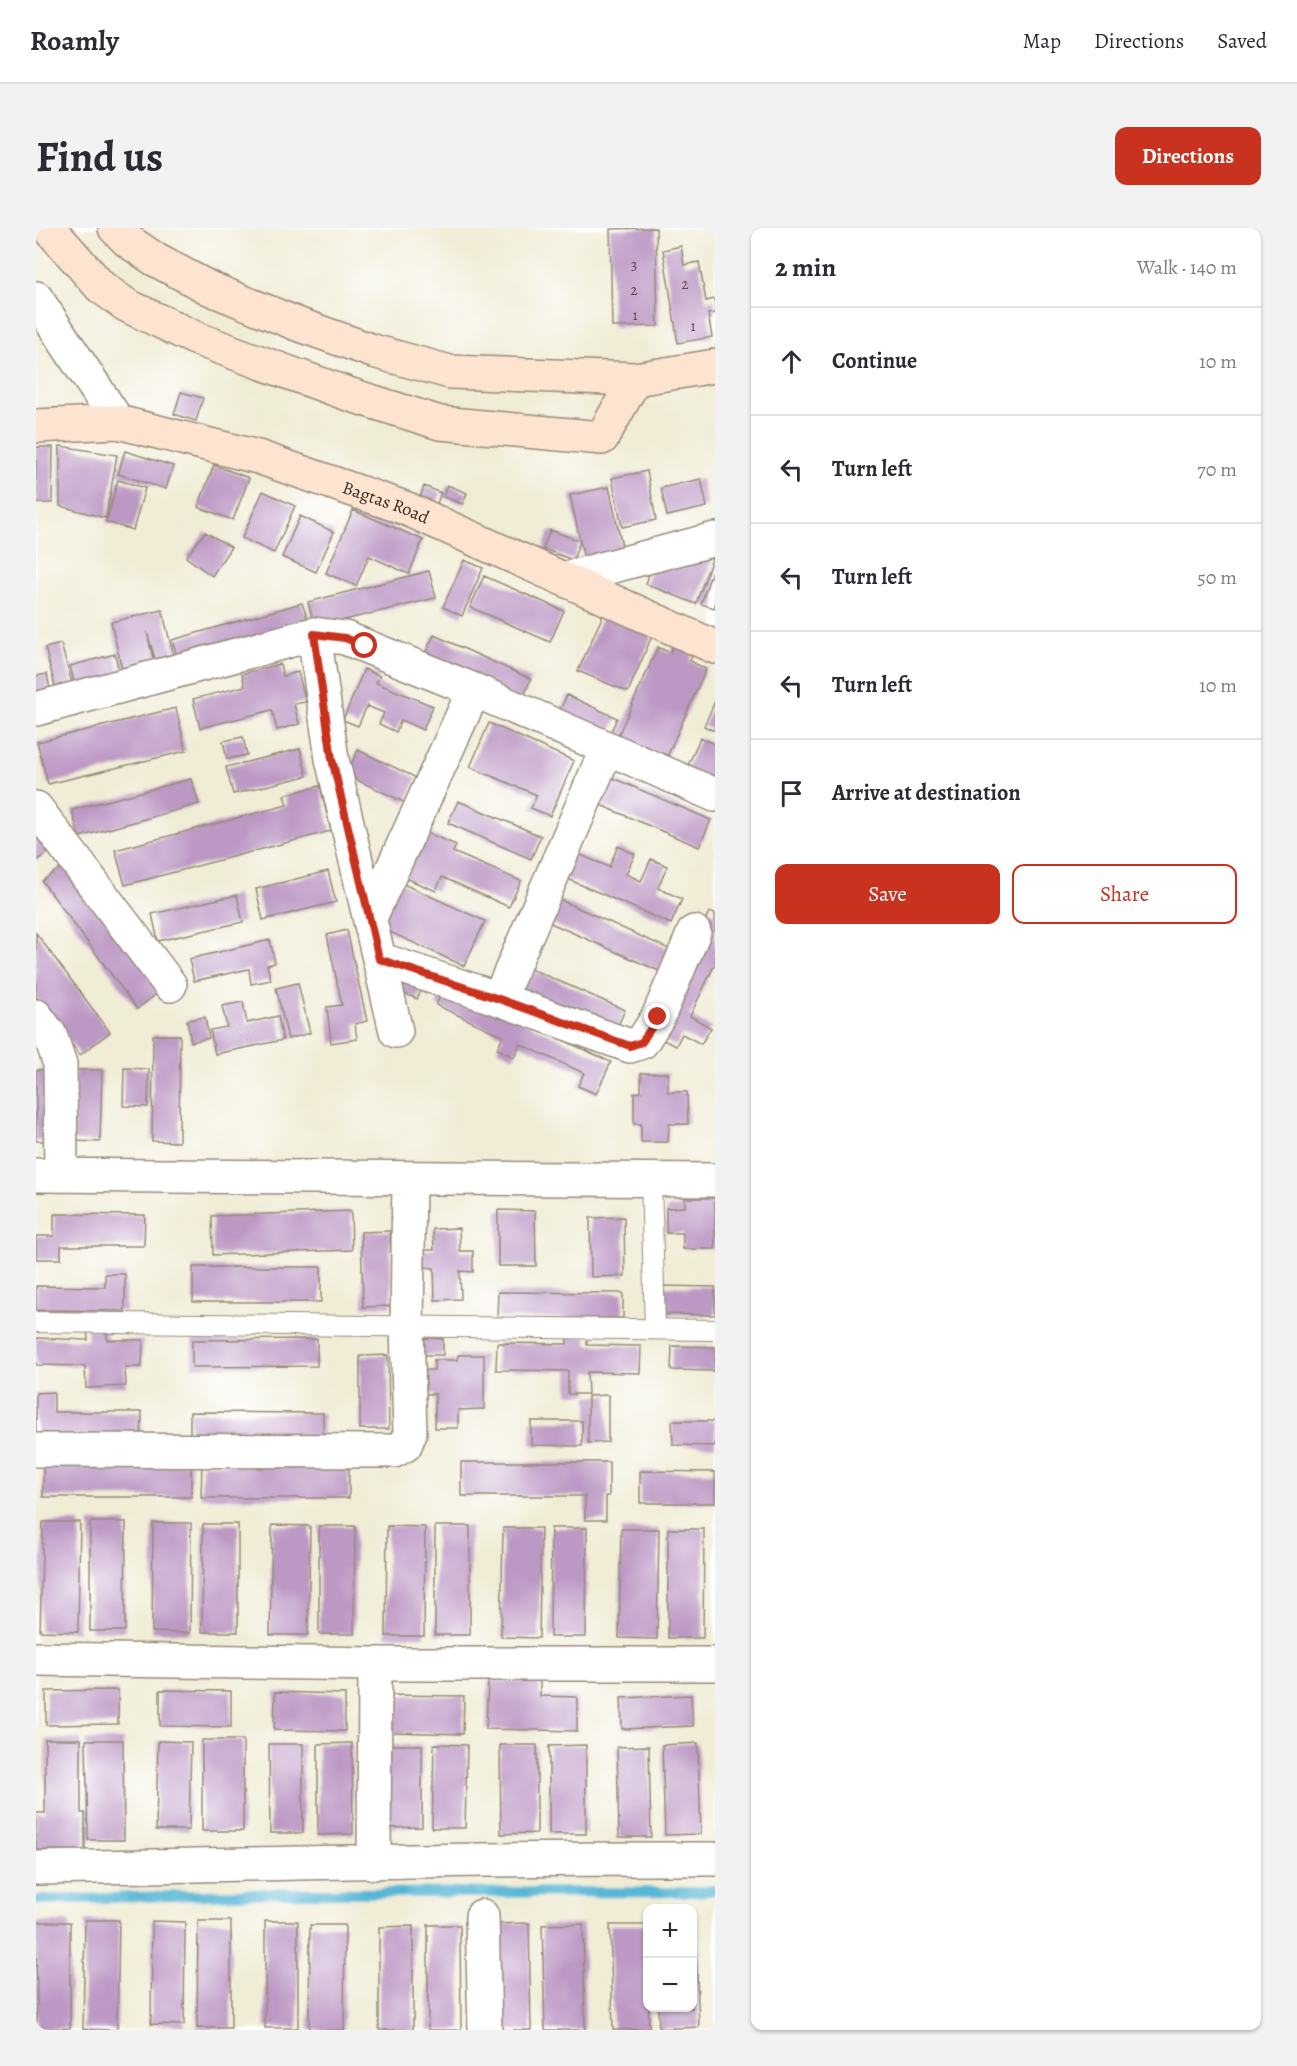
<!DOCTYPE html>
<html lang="en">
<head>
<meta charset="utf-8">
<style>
  :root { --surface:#fff; --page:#f2f2f3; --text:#2b2b33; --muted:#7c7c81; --line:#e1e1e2; --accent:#c8321e }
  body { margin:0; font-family:Alegreya,serif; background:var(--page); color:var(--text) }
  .controls { position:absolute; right:18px; bottom:18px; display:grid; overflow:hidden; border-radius:12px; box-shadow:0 2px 4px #0004 }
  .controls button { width:54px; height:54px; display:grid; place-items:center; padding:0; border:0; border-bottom:2px solid var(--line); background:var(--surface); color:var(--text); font:30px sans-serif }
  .stop { position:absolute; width:18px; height:18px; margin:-14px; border:4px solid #c8321e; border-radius:50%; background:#fff }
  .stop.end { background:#c8321e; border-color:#fff; box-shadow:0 2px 6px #0008 }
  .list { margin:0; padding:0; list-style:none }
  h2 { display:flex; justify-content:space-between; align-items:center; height:78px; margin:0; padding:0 24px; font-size:26px }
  h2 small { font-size:20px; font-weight:400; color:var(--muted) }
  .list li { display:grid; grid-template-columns:39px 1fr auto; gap:18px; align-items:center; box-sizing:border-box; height:108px; padding:0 24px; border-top:2px solid var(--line) }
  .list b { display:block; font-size:22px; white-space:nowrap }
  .list em { font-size:20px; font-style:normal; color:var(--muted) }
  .actions { display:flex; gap:12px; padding:18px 24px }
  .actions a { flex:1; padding:14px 0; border:2px solid var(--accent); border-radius:12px; text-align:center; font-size:21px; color:var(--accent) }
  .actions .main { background:var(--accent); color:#fff }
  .icon { flex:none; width:33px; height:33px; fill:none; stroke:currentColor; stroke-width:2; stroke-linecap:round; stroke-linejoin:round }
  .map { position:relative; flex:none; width:679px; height:1802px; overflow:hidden; border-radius:12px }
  header { display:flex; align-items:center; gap:36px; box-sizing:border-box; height:84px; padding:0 30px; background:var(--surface); border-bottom:2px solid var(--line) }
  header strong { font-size:28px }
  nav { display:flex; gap:33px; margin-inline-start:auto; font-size:21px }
  .intro { display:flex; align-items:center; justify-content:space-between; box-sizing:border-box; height:144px; padding:0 36px }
  h1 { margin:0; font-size:42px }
  .button { padding:15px 27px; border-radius:12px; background:var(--accent); color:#fff; font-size:21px; font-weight:700 }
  main { display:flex; gap:36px; padding:0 36px }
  aside { flex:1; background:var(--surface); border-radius:12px; box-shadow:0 2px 4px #0004 }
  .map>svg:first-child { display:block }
</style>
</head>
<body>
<header>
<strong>Roamly</strong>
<nav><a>Map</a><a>Directions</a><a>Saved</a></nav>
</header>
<div class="intro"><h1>Find us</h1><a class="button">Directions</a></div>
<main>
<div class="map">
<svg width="679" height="1802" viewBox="0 0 679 1802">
  <rect width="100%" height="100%" fill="#fff"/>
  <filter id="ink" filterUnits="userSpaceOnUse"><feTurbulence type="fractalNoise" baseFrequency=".0167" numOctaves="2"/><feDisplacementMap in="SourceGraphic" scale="12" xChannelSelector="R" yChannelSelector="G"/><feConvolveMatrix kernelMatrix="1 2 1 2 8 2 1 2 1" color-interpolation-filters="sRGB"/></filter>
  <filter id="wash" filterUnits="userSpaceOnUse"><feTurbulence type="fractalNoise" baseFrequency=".008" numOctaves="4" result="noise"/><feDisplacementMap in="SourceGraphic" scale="24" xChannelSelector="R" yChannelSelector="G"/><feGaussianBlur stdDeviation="1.35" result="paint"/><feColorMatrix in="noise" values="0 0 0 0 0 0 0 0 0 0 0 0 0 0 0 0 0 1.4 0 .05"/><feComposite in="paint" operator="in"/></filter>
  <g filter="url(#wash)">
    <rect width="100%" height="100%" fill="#f0ecd5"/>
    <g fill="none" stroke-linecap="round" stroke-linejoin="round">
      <path stroke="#57b6d5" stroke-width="10" d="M 0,1672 L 240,1665 L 660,1664 L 679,1662"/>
    </g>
    <g id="blocks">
      <path fill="#bc98c4" d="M 620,0 L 622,98 L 576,99 L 574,1 Z
        M 645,18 L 648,37 L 663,34 L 670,73 L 679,71 L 679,85 L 672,86 L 676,109 L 642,115 L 627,22 Z
        M 145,164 L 167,170 L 160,193 L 138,186 Z
        M 24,218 L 81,227 L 70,290 L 24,278 Z
        M 0,219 L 17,219 L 16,275 L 0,275 Z
        M 89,223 L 137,238 L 130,261 L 82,246 Z
        M 178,237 L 213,250 L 197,292 L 162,279 Z
        M 611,243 L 620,292 L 586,299 L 576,250 Z
        M 665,251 L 671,279 L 631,288 L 625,260 Z
        M 82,252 L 109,260 L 97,302 L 70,294 Z
        M 411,257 L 431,265 L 427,276 L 407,269 Z
        M 388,258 L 405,265 L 400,278 L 383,272 Z
        M 573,259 L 587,323 L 548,331 L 534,267 Z
        M 227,263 L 259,278 L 238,325 L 206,310 Z
        M 317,282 L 387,312 L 373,346 L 333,328 L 320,358 L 290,345 Z
        M 264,288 L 298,304 L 280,344 L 246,329 Z
        M 514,302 L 544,313 L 537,332 L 507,321 Z
        M 169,304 L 195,319 L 176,348 L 150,329 Z
        M 679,323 L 660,376 L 610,356 L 618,331 Z
        M 428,332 L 447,340 L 426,388 L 407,379 Z
        M 679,334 L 679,380 L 665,376 Z
        M 393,343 L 400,370 L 279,399 L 272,374 Z
        M 448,348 L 528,383 L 514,414 L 434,379 Z
        M 266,375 L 274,398 L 143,435 L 136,412 Z
        M 126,382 L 139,433 L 121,438 L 111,404 L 120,443 L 88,450 L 75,394 Z
        M 567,387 L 616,408 L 592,464 L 542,443 Z
        M 642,405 L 662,413 L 654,433 L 670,441 L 630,531 L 581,510 L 622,419 L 634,425 Z
        M 398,407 L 495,451 L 485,474 L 387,430 Z
        M 25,416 L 39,465 L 22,469 L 9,420 Z
        M 79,426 L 86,453 L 41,465 L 34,438 Z
        M 244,436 L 247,448 L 262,444 L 270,474 L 258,476 L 263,496 L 241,502 L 236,482 L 164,500 L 157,471 L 209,458 L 206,446 Z
        M 328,441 L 344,448 L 340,455 L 397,478 L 387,502 L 365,492 L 360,504 L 343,496 L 348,485 L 331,478 L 322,498 L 307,492 Z
        M 11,446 L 16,472 L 0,475 L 0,448 Z
        M 531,467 L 581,490 L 570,514 L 520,491 Z
        M 679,473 L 679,503 L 668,498 Z
        M 140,480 L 150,523 L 12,556 L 1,514 Z
        M 453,495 L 538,533 L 514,588 L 495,580 L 501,567 L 434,539 Z
        M 207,509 L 211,527 L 191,531 L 187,513 Z
        M 664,510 L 679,516 L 679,562 L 647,549 Z
        M 264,521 L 271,548 L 197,566 L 190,539 Z
        M 322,522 L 381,550 L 370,575 L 310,547 Z
        M 572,548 L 675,592 L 663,619 L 560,575 Z
        M 155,551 L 163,576 L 43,609 L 36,582 Z
        M 284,558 L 295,603 L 89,657 L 79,622 L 251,577 L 248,567 Z
        M 422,573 L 505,608 L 495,631 L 412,595 Z
        M 0,603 L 15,622 L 0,633 Z
        M 389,604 L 420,617 L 417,624 L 485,653 L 473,679 L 406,649 L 400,663 L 369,650 Z
        M 582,618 L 599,626 L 590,646 L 605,653 L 615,631 L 631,638 L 622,660 L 646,671 L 635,696 L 527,649 L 538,624 L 573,639 Z
        M 33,634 L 127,761 L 101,781 L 6,653 Z
        M 292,643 L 300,674 L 227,692 L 220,661 Z
        M 363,654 L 449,693 L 428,738 L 343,699 Z
        M 201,667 L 207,694 L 122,713 L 116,686 Z
        M 520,670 L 633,721 L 623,743 L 510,693 Z
        M 673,684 L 679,686 L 679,736 L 654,788 L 675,800 L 665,816 L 646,806 L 640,818 L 616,807 Z
        M 311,702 L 331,793 L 319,796 L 321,811 L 295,815 L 291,779 L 306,777 L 291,707 Z
        M 0,705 L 74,804 L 44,827 L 0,769 Z
        M 234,712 L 239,735 L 231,737 L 235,752 L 215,756 L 213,741 L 158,753 L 153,731 Z
        M 486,737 L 589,782 L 578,806 L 475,761 Z
        M 363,743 L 389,754 L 381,771 L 356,760 Z
        M 262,755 L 274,805 L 252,811 L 240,760 Z
        M 409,758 L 575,834 L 560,866 L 542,858 L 548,845 L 484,816 L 478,829 L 461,821 L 467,808 L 400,777 Z
        M 207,774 L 211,795 L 242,788 L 247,812 L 179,826 L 174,802 L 191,799 L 186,778 Z
        M 169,789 L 173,810 L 155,814 L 151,792 Z
        M 117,807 L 144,807 L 143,914 L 116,913 Z
        M 88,840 L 113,841 L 112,879 L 87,878 Z
        M 0,842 L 18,842 L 18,913 L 0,913 Z
        M 39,842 L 66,842 L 64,914 L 37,913 Z
        M 605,845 L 632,845 L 632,864 L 651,864 L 652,896 L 633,896 L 632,914 L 605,914 L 605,896 L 598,896 L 598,865 L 605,864 Z
        M 649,970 L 679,970 L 679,1021 L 647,1021 L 647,1005 L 630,1005 L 630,980 L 649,979 Z
        M 462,982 L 499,983 L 500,1038 L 462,1038 Z
        M 315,983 L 316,1022 L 177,1027 L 176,988 Z
        M 18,986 L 109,987 L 108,1018 L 25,1018 L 25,1031 L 0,1031 L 0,1008 L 18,1008 Z
        M 588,989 L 589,1048 L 555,1049 L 554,990 Z
        M 423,1000 L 424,1023 L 437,1023 L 437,1044 L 424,1043 L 425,1071 L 399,1072 L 398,1040 L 387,1039 L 387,1022 L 398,1022 L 397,1001 Z
        M 354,1003 L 356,1078 L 327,1079 L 325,1004 Z
        M 157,1039 L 285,1039 L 285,1074 L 157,1074 Z
        M 69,1046 L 89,1046 L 89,1083 L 0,1082 L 0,1058 L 69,1059 Z
        M 621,1058 L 679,1059 L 679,1087 L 621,1086 Z
        M 462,1064 L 587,1065 L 587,1090 L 461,1090 Z
        M 71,1100 L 71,1112 L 107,1112 L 106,1139 L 89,1139 L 90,1158 L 50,1160 L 49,1138 L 0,1137 L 0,1110 L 52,1112 L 51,1101 Z
        M 531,1109 L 551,1109 L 551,1117 L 605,1118 L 604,1145 L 551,1144 L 552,1166 L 532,1166 L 532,1143 L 460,1142 L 461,1115 L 531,1116 Z
        M 386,1110 L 407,1111 L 407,1127 L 385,1127 Z
        M 281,1111 L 281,1138 L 156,1139 L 156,1112 Z
        M 636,1118 L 679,1119 L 679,1143 L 635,1142 Z
        M 352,1127 L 353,1201 L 324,1201 L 324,1128 Z
        M 422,1127 L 448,1127 L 448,1181 L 422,1182 L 422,1200 L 399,1200 L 399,1166 L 383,1166 L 384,1142 L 398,1142 L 398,1132 L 421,1132 Z
        M 18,1164 L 18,1184 L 106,1184 L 105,1216 L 0,1216 L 0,1165 Z
        M 572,1167 L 572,1214 L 552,1215 L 552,1168 Z
        M 154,1184 L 287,1185 L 287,1216 L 154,1214 Z
        M 495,1193 L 546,1193 L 546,1218 L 495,1217 Z
        M 636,1193 L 679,1193 L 679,1218 L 637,1217 Z
        M 425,1234 L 573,1234 L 573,1268 L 570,1268 L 570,1292 L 549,1292 L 549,1268 L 425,1268 Z
        M 7,1235 L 155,1235 L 155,1269 L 7,1269 Z
        M 166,1236 L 313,1236 L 313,1270 L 165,1270 Z
        M 604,1243 L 679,1244 L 679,1275 L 604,1275 Z
        M 7,1294 L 44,1294 L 42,1404 L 4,1403 Z
        M 54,1294 L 90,1294 L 89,1403 L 54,1403 Z
        M 117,1295 L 155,1295 L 154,1405 L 116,1404 Z
        M 167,1296 L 202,1296 L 202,1404 L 166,1404 Z
        M 236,1297 L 274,1298 L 272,1407 L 234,1407 Z
        M 283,1298 L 319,1298 L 318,1406 L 283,1406 Z
        M 351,1298 L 389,1299 L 388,1408 L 350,1408 Z
        M 399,1298 L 434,1298 L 434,1407 L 399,1407 Z
        M 467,1300 L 505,1300 L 503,1410 L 465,1409 Z
        M 515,1300 L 551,1300 L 550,1409 L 514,1409 Z
        M 585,1301 L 623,1301 L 621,1411 L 583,1410 Z
        M 632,1301 L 668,1301 L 667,1410 L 632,1410 Z
        M 452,1453 L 504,1453 L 504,1468 L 541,1469 L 541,1503 L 450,1501 Z
        M 82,1462 L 82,1496 L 10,1497 L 10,1463 Z
        M 124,1462 L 195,1463 L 195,1499 L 124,1498 Z
        M 239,1464 L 309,1466 L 309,1503 L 238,1502 Z
        M 353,1467 L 428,1468 L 427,1506 L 353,1504 Z
        M 655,1467 L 657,1498 L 586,1501 L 585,1470 Z
        M 9,1511 L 45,1511 L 45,1585 L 49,1585 L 49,1623 L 0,1622 L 0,1585 L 9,1585 Z
        M 50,1512 L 87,1512 L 88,1612 L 52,1612 Z
        M 166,1512 L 207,1512 L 207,1603 L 166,1603 Z
        M 122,1513 L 155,1514 L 153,1602 L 120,1602 Z
        M 316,1515 L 317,1606 L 282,1607 L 282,1516 Z
        M 662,1515 L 665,1606 L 629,1607 L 626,1517 Z
        M 233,1516 L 267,1516 L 267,1605 L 234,1605 Z
        M 398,1516 L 431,1517 L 429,1600 L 396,1600 Z
        M 350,1517 L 386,1517 L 386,1599 L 350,1600 Z
        M 464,1517 L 501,1517 L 501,1605 L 465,1606 Z
        M 550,1517 L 550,1606 L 513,1606 L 513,1518 Z
        M 613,1518 L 615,1609 L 583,1609 L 581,1519 Z
        M 49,1692 L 83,1692 L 81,1802 L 47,1801 Z
        M 116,1693 L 149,1694 L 148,1797 L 115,1796 Z
        M 162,1693 L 195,1693 L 195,1800 L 161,1800 Z
        M 229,1693 L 262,1693 L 262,1800 L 229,1800 Z
        M 0,1694 L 34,1694 L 34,1800 L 1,1801 Z
        M 493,1695 L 495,1802 L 459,1802 L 458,1696 Z
        M 547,1696 L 549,1802 L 509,1802 L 506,1697 Z
        M 656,1696 L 659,1696 L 663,1799 L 623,1801 L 622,1780 L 656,1780 Z
        M 274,1697 L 309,1697 L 308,1802 L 273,1802 Z
        M 392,1697 L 424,1697 L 425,1802 L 392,1802 Z
        M 574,1697 L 611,1697 L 613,1801 L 577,1802 Z
        M 377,1698 L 377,1802 L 343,1802 L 343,1699 Z"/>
    </g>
  </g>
  <g filter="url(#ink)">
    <use href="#blocks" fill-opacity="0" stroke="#968b7a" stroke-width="1.5"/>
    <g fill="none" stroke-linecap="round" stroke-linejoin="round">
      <g stroke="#968b7a" stroke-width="22">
        <path id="lane" d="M 615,951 L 619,1101
          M 0,1094 L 679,1102"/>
      </g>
      <g stroke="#968b7a" stroke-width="36">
        <path id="street" d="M 0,70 L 82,194
          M 528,351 L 679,311
          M 278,406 L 296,531 L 360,803
          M 0,481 L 278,406 L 309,410 L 329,418 L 438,462 L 679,567
          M 0,580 L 134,757
          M 334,690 L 438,462
          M 343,731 L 463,771 L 594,818 L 606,814 L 622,789 L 658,704
          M 463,771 L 571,520
          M 0,788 L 14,807 L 24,836 L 25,947
          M 0,947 L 679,952
          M 0,1222 L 358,1223 L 369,1217 L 374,1205 L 371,1099 L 373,950
          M 0,1431 L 339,1436 L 679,1436
          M 338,1635 L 339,1436
          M 0,1640 C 226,1636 453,1630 679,1631
          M 446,1688 L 449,1802"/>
      </g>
      <g stroke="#968b7a" stroke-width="36">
        <g id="secondary">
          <path d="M 13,0 L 65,59 L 90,77 L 159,110 L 215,131 L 312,166 L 404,195 L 566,210 L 599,151"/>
          <path d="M 79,0 L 92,13 L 120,32 L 173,60 L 261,96 L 337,123 L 414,144 L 599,151 L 679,138"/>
          <path id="s1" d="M 0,198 L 82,194 L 222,229 L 369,280 L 679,419"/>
        </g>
      </g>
      <use href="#lane" stroke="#fff" stroke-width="20"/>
      <use href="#street" stroke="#fff" stroke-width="33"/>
      <use href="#secondary" stroke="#fde4d1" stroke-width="33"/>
    </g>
  </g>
  <g fill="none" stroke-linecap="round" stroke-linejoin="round" filter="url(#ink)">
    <path stroke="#c8321e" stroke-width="8" d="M 329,418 L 309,410 L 278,406 L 296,531 L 343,731 L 463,771 L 594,818 L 606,814 L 622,789"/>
  </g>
  <g text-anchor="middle" stroke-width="4.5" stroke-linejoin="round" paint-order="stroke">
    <g font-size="15" fill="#5b4648">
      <text x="598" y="42">3</text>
      <text x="649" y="61">2</text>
      <text x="598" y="67">2</text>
      <text x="599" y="92">1</text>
      <text x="657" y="103">1</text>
    </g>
    <g font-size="18" fill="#3b2a1e" stroke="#fff">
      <text dy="6" stroke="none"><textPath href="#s1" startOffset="362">Bagtas Road</textPath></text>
    </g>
  </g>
</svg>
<div class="controls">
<button>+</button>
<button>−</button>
</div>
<div class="stop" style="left:329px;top:418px"></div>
<div class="stop end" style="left:622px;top:789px"></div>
</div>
<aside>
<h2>2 min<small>Walk · 140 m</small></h2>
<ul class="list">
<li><svg class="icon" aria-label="ahead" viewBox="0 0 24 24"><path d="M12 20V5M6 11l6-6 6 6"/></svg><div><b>Continue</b></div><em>10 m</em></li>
<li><svg class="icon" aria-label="left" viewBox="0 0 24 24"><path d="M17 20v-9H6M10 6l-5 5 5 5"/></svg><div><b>Turn left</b></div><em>70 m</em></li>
<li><svg class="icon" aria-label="left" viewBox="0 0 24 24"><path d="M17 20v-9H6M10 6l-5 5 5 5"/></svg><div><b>Turn left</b></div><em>50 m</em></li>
<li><svg class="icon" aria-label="left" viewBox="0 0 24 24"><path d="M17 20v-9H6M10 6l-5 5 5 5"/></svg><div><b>Turn left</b></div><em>10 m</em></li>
<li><svg class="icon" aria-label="arrive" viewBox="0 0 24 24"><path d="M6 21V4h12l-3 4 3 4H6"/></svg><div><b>Arrive at destination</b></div></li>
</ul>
<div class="actions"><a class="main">Save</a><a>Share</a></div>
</aside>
</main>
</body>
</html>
